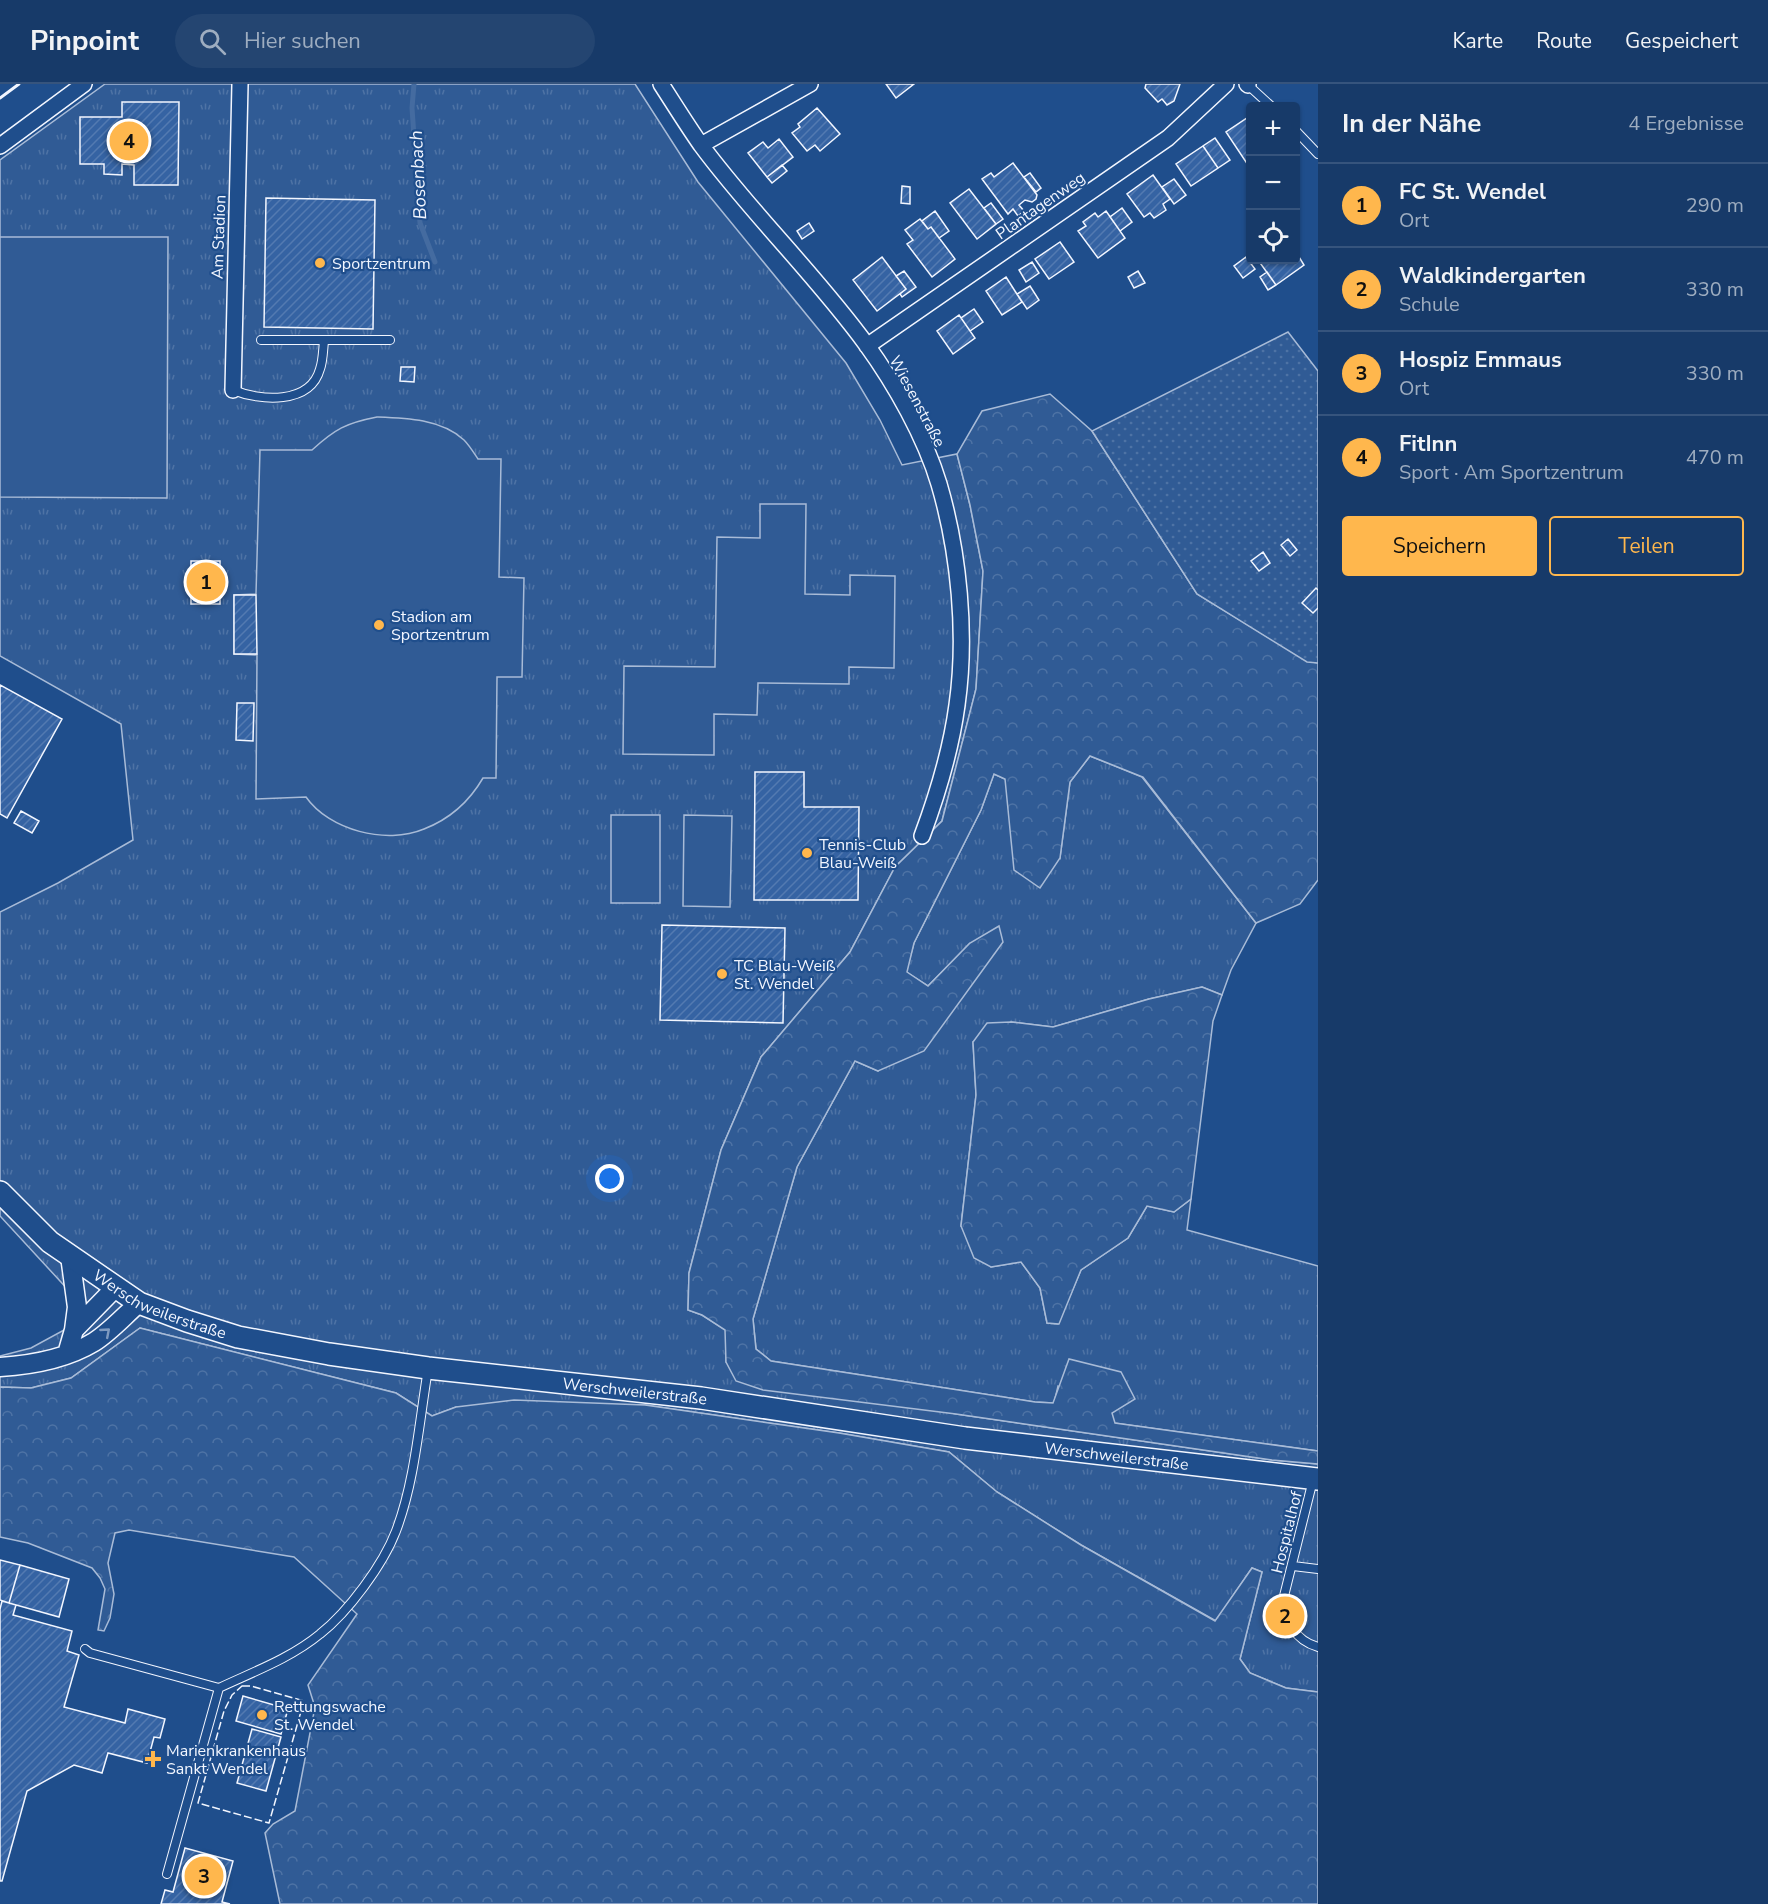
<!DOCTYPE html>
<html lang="de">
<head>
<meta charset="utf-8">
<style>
  :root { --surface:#173a69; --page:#244571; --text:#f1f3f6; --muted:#9eadc0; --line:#36547d; --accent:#ffb74d }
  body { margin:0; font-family:"Nunito Sans",sans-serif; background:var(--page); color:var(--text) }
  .controls { position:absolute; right:18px; top:18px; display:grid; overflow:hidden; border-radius:6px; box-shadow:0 2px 4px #0004 }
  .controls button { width:54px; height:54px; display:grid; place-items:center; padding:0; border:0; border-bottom:2px solid var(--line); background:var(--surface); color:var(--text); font:30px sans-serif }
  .you { position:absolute; left:610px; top:1095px; width:21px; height:21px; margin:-15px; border:4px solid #fff; border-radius:50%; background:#1a73e8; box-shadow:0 0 0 9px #1a73e833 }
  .badge { display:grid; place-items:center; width:39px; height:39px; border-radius:50%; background:var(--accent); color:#111; font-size:20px; font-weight:700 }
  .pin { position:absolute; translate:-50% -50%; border:3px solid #fff; box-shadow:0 2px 6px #0006 }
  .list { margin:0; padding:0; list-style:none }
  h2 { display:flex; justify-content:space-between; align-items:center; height:78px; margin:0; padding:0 24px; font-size:26px }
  h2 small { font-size:20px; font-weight:400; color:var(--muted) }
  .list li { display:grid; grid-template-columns:39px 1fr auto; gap:18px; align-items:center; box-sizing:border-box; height:84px; padding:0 24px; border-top:2px solid var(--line) }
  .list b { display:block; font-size:22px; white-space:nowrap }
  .list p { margin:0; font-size:20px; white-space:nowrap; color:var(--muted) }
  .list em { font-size:20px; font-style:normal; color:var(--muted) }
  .actions { display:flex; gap:12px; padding:18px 24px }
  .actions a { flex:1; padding:14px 0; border:2px solid var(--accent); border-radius:6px; text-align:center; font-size:21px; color:var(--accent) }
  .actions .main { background:var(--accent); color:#111 }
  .icon { flex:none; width:33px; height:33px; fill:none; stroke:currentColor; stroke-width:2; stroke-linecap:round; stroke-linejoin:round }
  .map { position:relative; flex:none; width:1318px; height:1820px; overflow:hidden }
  header { display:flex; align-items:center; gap:36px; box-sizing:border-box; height:84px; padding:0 30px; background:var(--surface); border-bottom:2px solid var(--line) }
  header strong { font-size:28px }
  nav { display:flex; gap:33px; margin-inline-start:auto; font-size:21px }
  .search { width:420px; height:54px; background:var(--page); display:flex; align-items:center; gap:15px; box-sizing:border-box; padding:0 21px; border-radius:33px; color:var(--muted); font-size:22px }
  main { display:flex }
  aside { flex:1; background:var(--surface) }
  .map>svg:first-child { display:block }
</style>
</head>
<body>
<header>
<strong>Pinpoint</strong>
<div class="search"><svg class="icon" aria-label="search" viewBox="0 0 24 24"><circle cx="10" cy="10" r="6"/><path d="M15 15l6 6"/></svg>Hier suchen</div>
<nav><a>Karte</a><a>Route</a><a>Gespeichert</a></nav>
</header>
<main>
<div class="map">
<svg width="1318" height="1820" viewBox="0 0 1318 1820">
  <defs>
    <pattern id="grass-tufts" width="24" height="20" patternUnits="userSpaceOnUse" patternTransform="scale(1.5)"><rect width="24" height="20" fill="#305b95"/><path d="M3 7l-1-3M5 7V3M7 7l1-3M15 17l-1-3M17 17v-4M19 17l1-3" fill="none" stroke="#4e73a5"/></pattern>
    <pattern id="forest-crowns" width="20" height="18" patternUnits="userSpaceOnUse" patternTransform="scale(1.5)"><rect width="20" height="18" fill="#305b95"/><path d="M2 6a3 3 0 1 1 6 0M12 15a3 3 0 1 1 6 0" fill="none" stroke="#4e73a5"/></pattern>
    <pattern id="garden-dots" width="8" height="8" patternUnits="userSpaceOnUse" patternTransform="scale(1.5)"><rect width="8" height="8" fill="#305b95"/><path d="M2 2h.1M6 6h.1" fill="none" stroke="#4e73a5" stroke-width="1.8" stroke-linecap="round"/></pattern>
    <pattern id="building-hatch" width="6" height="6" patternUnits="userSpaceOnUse" patternTransform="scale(1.5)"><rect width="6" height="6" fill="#3563a3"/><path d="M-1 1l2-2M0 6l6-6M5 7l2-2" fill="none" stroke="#537ab1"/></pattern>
  </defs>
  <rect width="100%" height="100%" fill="#1f4e8c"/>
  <path fill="url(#grass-tufts)" stroke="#a8bbd7" stroke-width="1.5" d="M 105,0 L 635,0 L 698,98 L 846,279 L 880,336 L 902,381 L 957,370 L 970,421 L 983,487 L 976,605 L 942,737 L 895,783 L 850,868 L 761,973 L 721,1066 L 689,1189 L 688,1226 L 702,1231 L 726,1246 L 726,1278 L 956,1330 L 1272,1376 L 1318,1380 L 1318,1608 L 1286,1604 L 1250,1589 L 1240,1575 L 1262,1488 L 1252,1484 L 1216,1537 L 1081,1461 L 997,1408 L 949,1368 L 839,1349 L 645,1321 L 456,1323 L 432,1332 L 396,1309 L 140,1244 L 71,1294 L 31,1304 L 0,1303 L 0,1272 L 31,1264 L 66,1245 L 72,1210 L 0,1132 L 0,828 L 58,799 L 133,756 L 121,640 L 0,572 L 0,76 Z
    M 1090,672 L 1142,693 L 1256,839 L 1231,886 L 1222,911 L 1202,903 L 1149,915 L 1053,943 L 1011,938 L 973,958 L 976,1011 L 961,1142 L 991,1183 L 1021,1178 L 1040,1204 L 1047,1239 L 1058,1240 L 1081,1186 L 1128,1154 L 1147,1122 L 1174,1128 L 1191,1115 L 1187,1146 L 1318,1182 L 1318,1367 L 1114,1339 L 1111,1329 L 1058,1302 L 1054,1319 L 1035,1318 L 771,1277 L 756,1265 L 753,1235 L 797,1083 L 855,977 L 878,987 L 970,859 L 928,902 L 906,888 L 914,859 L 981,726 L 994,690 L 1005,695 L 1060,774 L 1070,698 Z"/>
  <path fill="url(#forest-crowns)" stroke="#a8bbd7" stroke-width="1.5" d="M 1050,310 L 1092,347 L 1197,510 L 1307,577 L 1318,579 L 1318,796 L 1300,820 L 1256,839 L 1143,693 L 1090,672 L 1070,698 L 1060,774 L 1040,804 L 1014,786 L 1005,695 L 994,690 L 981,726 L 914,859 L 907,888 L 928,902 L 970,859 L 999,842 L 1003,858 L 924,967 L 878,987 L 855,977 L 797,1083 L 753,1235 L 756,1265 L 771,1277 L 1035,1318 L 1053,1319 L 1069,1275 L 1121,1288 L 1135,1315 L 1112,1329 L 1115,1339 L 1318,1367 L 1318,1380 L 1272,1376 L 956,1330 L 763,1306 L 736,1297 L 726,1278 L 725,1246 L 702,1231 L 688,1226 L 689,1189 L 721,1066 L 761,973 L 850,868 L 895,783 L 942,737 L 976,605 L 983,487 L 970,421 L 957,370 L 982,327 Z
    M 1202,903 L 1222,911 L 1213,937 L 1191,1115 L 1174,1128 L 1147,1122 L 1128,1154 L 1081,1186 L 1059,1240 L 1047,1239 L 1040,1204 L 1021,1178 L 991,1183 L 974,1174 L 961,1142 L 976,1011 L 973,958 L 987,939 L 1011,938 L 1053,943 L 1149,915 Z
    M 140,1244 L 396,1309 L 432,1332 L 456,1323 L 514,1316 L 645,1321 L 839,1349 L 949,1368 L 997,1408 L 1081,1461 L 1215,1537 L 1252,1484 L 1262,1488 L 1240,1575 L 1250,1589 L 1286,1604 L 1318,1608 L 1318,1820 L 280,1820 L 265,1749 L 273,1740 L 295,1727 L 315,1623 L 308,1601 L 357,1530 L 294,1473 L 129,1446 L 115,1449 L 108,1479 L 114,1510 L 110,1534 L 104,1547 L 98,1546 L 105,1505 L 100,1494 L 92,1484 L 28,1459 L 0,1453 L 0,1303 L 31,1304 L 71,1294 Z"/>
  <path fill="#305b95" stroke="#a8bbd7" stroke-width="1.5" d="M 0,153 L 168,153 L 167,414 L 0,413 Z
    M 377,333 C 406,334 441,335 464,356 C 469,361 474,369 478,375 L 501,375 L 499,493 L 524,494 L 522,593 L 497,593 L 496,694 L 483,694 C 469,718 450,735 424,745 C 386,761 329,746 306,713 L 256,715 L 257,571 L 234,570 L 234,511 L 256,510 L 260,366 L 312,366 C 335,345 346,339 377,333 Z
    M 760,420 L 806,420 L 805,510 L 850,511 L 850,491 L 895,492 L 894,584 L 849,583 L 849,600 L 758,599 L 757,631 L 714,630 L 714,671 L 623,670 L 624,582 L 715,583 L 717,453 L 760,454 Z
    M 611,731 L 660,731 L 660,819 L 611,819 Z
    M 684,731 L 732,732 L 730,823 L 683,822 Z"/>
  <path fill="url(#garden-dots)" stroke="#a8bbd7" stroke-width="1.5" d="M 1288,248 L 1318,287 L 1318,579 L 1307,578 L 1197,510 L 1092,347 Z"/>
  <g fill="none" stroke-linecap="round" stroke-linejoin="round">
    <path stroke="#446ba0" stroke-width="5" d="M 414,0 L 412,24 L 420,139 L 435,178"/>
  </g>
  <path fill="url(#building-hatch)" stroke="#f2f6ff" stroke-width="1.5" d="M 886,0 L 914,0 L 896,14 Z
    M 1146,0 L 1180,0 L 1174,17 L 1167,21 L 1162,15 L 1158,18 L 1145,4 Z
    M 122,18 L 179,18 L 178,101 L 134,101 L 134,81 L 122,80 L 122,91 L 104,90 L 104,80 L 80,80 L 80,33 L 122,33 Z
    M 817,24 L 840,50 L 820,67 L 815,61 L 807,67 L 792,49 L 800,43 L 798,40 Z
    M 1250,32 L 1250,84 L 1226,48 Z
    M 1215,54 L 1230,76 L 1218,84 L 1203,62 Z
    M 779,55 L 793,73 L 767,93 L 748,69 L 763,58 L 768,64 Z
    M 1203,62 L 1218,84 L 1191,102 L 1176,80 Z
    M 1013,79 L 1037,111 L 1036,115 L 1032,118 L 1025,116 L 1019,121 L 1024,127 L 1018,132 L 1013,125 L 1008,130 L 982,95 L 991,89 L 994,93 Z
    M 782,81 L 787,87 L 772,99 L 767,93 Z
    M 1030,89 L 1041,104 L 1036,108 L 1024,93 Z
    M 1153,91 L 1170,115 L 1163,120 L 1166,126 L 1154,134 L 1150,129 L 1144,133 L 1127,110 Z
    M 1174,95 L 1186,111 L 1174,120 L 1162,103 Z
    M 902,102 L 910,103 L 910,120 L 901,119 Z
    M 969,105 L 996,140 L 977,155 L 950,119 Z
    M 266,114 L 375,116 L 373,245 L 264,243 Z
    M 991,119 L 1003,135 L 996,140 L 984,124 Z
    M 1122,124 L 1132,138 L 1120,147 L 1110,133 Z
    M 935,127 L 949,147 L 939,154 L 931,143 L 928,145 L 922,137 Z
    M 1106,127 L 1125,154 L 1098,174 L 1078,147 L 1086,142 L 1083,138 L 1095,129 L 1098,133 Z
    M 920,135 L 928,145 L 931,143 L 955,175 L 932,193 L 907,160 L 913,156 L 905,146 Z
    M 809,139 L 814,147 L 802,155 L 797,147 Z
    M 1060,158 L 1074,178 L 1049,195 L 1035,175 Z
    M 1296,168 L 1304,181 L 1276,201 L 1258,176 L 1296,176 Z
    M 882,173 L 906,205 L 877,227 L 853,196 Z
    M 1246,173 L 1255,185 L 1243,194 L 1234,182 Z
    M 1032,178 L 1039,189 L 1026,198 L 1019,186 Z
    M 904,187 L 916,203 L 902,213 L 900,210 L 906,205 L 896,192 Z
    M 1138,187 L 1145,199 L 1134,204 L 1128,193 Z
    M 1267,188 L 1276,201 L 1268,206 L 1260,193 Z
    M 1006,193 L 1022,218 L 1002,231 L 986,207 Z
    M 1030,202 L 1039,216 L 1027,225 L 1017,210 Z
    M 974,225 L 983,238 L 970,247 L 961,234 Z
    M 959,231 L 975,254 L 953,270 L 937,247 Z
    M 401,283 L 415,283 L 414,298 L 400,297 Z
    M 1288,455 L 1297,466 L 1290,472 L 1281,461 Z
    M 1263,468 L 1270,479 L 1259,487 L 1251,477 Z
    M 191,477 L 220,477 L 220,520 L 191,520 Z
    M 1316,504 L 1318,506 L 1318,524 L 1313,529 L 1302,519 Z
    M 234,511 L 256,511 L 257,570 L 234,570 Z
    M 0,601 L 62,635 L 7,734 L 0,730 Z
    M 237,619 L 254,619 L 253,657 L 236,656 Z
    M 755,688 L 804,688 L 804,723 L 859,723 L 858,816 L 754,816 Z
    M 21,727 L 39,737 L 32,749 L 14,739 Z
    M 662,841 L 785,844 L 783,939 L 660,936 Z
    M 0,1476 L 20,1481 L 9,1519 L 0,1516 Z
    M 20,1481 L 69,1495 L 59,1533 L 9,1519 Z
    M 2,1517 L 16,1521 L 13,1531 L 72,1547 L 67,1567 L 79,1571 L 64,1623 L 125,1639 L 128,1625 L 165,1635 L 160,1654 L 154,1653 L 147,1679 L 108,1669 L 102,1689 L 74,1681 L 27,1707 L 2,1797 L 0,1797 L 0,1525 Z
    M 243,1612 L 288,1625 L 281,1650 L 236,1637 Z
    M 252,1645 L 281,1653 L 266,1707 L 237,1699 Z
    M 185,1764 L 233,1777 L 222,1818 L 230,1820 L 161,1820 L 165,1806 L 173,1808 Z"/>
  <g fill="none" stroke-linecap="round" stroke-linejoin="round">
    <g stroke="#f2f6ff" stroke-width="10">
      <path id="service" d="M 1248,1 L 1271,22
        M 1296,47 L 1318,70
        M 261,256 L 390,256
        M 233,306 C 260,317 310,321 320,285 C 323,277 323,266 324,257
        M 1313,1396 L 1283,1516 C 1287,1538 1294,1556 1318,1563
        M 1293,1482 L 1318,1485
        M 85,1565 L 90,1569 L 219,1604 C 253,1588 291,1574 320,1550 C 348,1528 383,1481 396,1447 C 415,1397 419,1339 428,1285
        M 167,1790 L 219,1604"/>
    </g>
    <g stroke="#f2f6ff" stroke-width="18">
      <path id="minor" d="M 661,0 C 674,20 687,41 701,61 C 752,130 815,190 866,260 C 895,300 925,353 939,400 C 959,468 967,551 957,621 C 951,666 938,709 922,752
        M 1247,0 L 1248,1
        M 701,61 L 810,0
        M 0,62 L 84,0
        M 867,262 L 1168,54 L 1226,0
        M 233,306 L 240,0"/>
    </g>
    <g stroke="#f2f6ff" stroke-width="21">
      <path id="tertiary" d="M 74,1246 L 116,1203
        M 67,1270 L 74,1246 L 77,1223 L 70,1172
        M 0,1283 C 32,1281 66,1275 94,1258 C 110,1248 125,1231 139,1219"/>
    </g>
    <g stroke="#f2f6ff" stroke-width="24">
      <g id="secondary">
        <path id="s1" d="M 0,1108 L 50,1158 L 139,1219 L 187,1237 L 238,1253 L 329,1270 L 428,1284 L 701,1314 L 965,1354 L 1318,1395"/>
      </g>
    </g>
    <use href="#service" stroke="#1f4e8c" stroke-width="8"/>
    <use href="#minor" stroke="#1f4e8c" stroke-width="15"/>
    <use href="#tertiary" stroke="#1f4e8c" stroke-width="18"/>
    <use href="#secondary" stroke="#1f4e8c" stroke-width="21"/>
    <path stroke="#f2f6ff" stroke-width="1.5" stroke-dasharray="8 3" stroke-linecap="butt" d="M 242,1602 L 251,1602 L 304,1617 L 269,1739 L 198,1719 L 224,1627 L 232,1611 Z"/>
    <path stroke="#f2f6ff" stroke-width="3" d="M 0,14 L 19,0"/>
  </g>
  <defs><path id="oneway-chevron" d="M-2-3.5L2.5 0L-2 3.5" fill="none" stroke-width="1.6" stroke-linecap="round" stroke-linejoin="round" transform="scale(1.5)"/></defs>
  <use stroke="#7e9ac0" href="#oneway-chevron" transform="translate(106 1248) rotate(-41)"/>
  <g fill="#ffb74d" stroke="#1f4e8c" stroke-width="2">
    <circle cx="320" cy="179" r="6"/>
    <circle cx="379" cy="541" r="6"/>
    <circle cx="807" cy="769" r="6"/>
    <circle cx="722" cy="890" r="6"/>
    <circle cx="262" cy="1631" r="6"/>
    <path d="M150 1666h6v6h6v6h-6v6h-6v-6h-6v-6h6z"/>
  </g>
  <g text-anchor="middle" stroke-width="4.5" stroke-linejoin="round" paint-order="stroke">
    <g font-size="16" fill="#f2f6ff" stroke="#1f4e8c">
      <text transform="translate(1040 121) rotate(-35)" y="6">Plantagenweg</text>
      <text transform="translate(218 153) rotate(-88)" y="6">Am Stadion</text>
      <text transform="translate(918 317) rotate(62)" y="6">Wiesenstraße</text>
      <text dy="6" stroke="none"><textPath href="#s1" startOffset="198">Werschweilerstraße</textPath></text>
      <text dy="6" stroke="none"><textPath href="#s1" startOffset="684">Werschweilerstraße</textPath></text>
      <text dy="6" stroke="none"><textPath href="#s1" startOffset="1170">Werschweilerstraße</textPath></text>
      <text transform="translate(1286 1448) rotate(-76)" y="6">Hospitalhof</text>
    </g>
    <g font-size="16" fill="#f2f6ff" stroke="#1f4e8c" text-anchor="start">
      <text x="332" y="185">Sportzentrum</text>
      <text x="391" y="538">Stadion am<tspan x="391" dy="18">Sportzentrum</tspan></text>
      <text x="819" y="766">Tennis-Club<tspan x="819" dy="18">Blau-Weiß</tspan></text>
      <text x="734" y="887">TC Blau-Weiß<tspan x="734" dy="18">St. Wendel</tspan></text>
      <text x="274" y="1628">Rettungswache<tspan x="274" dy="18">St. Wendel</tspan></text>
      <text x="166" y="1672">Marienkrankenhaus<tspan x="166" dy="18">Sankt Wendel</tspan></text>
    </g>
    <g font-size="18" font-style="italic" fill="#f2f6ff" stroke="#1f4e8c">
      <text transform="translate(418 91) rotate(-93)" y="6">Bosenbach</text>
    </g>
  </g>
</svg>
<div class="controls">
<button>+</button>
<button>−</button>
<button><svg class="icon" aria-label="locate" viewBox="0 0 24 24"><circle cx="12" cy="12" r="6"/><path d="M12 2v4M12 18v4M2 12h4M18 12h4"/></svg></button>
</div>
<div class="you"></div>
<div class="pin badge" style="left:206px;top:498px">1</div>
<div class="pin badge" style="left:1285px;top:1532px">2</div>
<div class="pin badge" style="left:204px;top:1792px">3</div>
<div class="pin badge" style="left:129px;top:57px">4</div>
</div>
<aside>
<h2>In der Nähe<small>4 Ergebnisse</small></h2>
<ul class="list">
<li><span class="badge">1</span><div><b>FC St. Wendel</b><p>Ort</p></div><em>290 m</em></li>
<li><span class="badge">2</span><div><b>Waldkindergarten</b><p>Schule</p></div><em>330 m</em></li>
<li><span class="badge">3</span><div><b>Hospiz Emmaus</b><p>Ort</p></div><em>330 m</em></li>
<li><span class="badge">4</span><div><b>FitInn</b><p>Sport · Am Sportzentrum</p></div><em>470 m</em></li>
</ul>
<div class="actions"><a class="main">Speichern</a><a>Teilen</a></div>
</aside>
</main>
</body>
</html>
